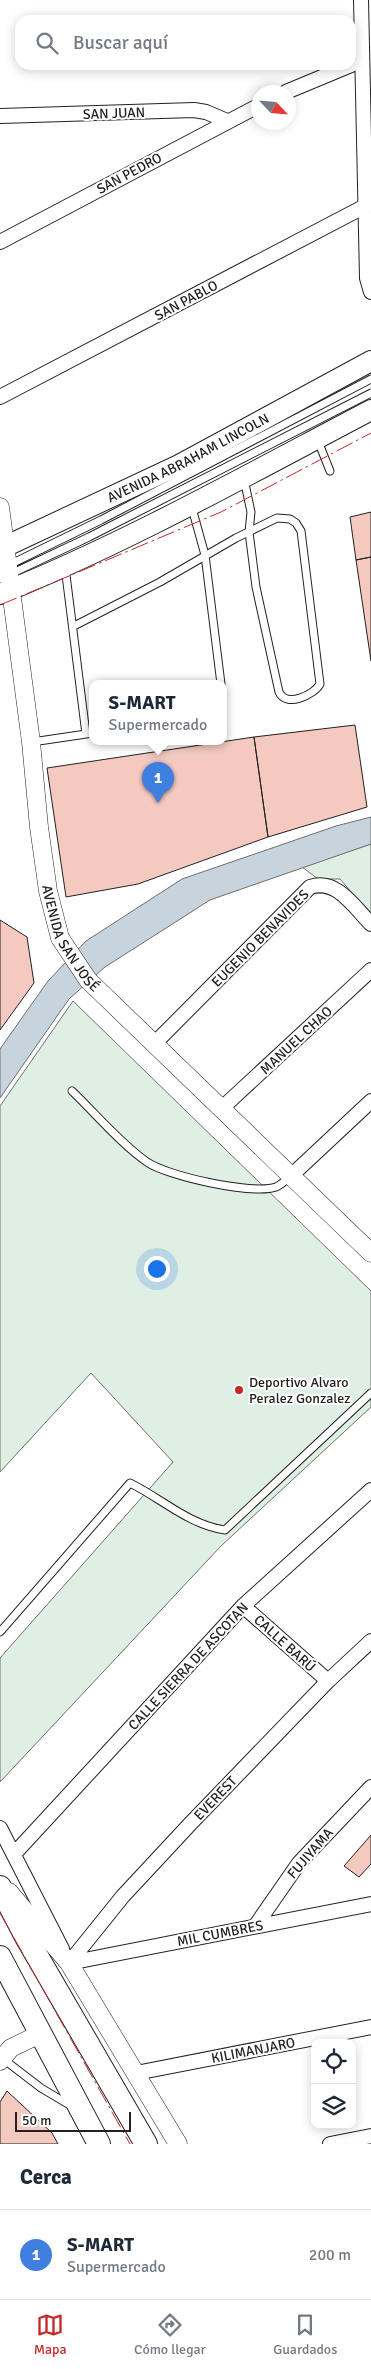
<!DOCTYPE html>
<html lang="es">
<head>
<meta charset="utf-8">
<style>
  :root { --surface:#fff; --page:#f6f6f7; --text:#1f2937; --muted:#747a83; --line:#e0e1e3; --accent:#c62828 }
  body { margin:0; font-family:Signika,sans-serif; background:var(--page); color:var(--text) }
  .controls { position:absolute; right:15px; bottom:15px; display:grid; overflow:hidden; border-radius:10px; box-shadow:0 2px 12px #0003 }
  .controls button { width:45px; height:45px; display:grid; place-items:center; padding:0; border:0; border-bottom:1px solid var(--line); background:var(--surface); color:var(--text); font:25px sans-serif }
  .compass { position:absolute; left:251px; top:85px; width:45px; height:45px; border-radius:50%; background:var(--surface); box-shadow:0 2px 12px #0003; rotate:116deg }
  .scale { position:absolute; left:15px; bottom:12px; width:116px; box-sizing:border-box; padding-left:5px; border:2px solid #222; border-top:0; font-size:14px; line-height:18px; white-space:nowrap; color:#222; -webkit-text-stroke:4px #fff; paint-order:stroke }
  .you { position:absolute; left:156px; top:1268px; width:18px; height:18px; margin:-12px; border:4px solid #fff; border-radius:50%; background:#1a73e8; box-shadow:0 0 0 8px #1a73e833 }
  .badge { display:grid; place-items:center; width:32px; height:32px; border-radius:50%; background:var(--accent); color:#fff; font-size:16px; font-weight:700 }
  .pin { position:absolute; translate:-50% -41px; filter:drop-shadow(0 1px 2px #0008) }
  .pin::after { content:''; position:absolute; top:26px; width:18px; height:15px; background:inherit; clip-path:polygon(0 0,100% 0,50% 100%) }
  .popup { position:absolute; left:89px; top:680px; width:138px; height:65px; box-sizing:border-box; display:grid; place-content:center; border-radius:10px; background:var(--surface); filter:drop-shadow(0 1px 4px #0005); font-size:16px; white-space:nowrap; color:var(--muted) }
  .popup b { font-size:19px; color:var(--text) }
  .popup::after { content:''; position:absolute; left:50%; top:100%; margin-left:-10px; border:10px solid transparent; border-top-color:var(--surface) }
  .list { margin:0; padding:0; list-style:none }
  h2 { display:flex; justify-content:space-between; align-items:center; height:65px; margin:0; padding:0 20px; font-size:21px }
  h2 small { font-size:16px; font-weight:400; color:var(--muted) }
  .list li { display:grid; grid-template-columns:32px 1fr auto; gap:15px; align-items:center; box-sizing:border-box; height:90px; padding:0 20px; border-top:1px solid var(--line) }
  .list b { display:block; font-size:19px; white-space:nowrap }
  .list p { margin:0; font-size:16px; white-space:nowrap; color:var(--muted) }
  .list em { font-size:16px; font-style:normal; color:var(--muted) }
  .icon { flex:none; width:28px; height:28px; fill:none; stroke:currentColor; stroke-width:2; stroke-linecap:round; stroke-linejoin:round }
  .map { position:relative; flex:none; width:371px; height:2144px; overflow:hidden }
  .search { position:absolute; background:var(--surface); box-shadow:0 2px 12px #0003; left:15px; right:15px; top:15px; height:55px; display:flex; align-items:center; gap:12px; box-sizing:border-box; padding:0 18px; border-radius:15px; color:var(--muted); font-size:19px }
  .sheet { height:155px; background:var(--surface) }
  nav { display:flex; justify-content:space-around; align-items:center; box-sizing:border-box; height:70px; border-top:1px solid var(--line); background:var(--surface); font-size:14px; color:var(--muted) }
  nav a { display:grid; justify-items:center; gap:2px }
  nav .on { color:var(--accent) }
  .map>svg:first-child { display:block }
</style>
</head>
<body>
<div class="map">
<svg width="371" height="2144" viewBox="0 0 371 2144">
  <rect width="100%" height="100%" fill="#fff"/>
  <path fill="#e0efe3" stroke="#6f6f6f" d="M 371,844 L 371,915 L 340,879 L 318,879 L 302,867 Z
    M 73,1001 L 371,1291 L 371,1407 L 221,1546 L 0,1782 L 0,1658 L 173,1462 L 91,1373 L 0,1472 L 0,1106 Z"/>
  <path fill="#c7d3dd" stroke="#6f6f6f" d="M 371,817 L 371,844 L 210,900 L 105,967 L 69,999 L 0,1098 L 0,1049 L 48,981 L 86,941 L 182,879 L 336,826 Z"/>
  <path fill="#f3c9c0" stroke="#222" d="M 371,512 L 371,557 L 356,560 L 350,517 Z
    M 371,557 L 371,661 L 356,560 Z
    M 355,725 L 367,807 L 268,837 L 254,737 Z
    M 254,737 L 268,837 L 138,884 L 66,897 L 47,768 Z
    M 0,920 L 27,937 L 34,983 L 0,1030 Z
    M 371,1835 L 371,1864 L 359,1877 L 344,1866 Z
    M 7,2091 L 52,2133 L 58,2144 L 0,2144 L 0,2102 Z"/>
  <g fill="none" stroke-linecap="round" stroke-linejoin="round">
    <g stroke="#222" stroke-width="9">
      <path id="service" d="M 318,441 L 330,471
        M 192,508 L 205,555 L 221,684
        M 9,565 L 101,520 L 371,379
        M 65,567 L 86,734
        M 0,579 L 89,537 L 371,393
        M 74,626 L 160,582 L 236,538 L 277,518 L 290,519 L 296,523 L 301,531 L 320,684 C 314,695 286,708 279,692 L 256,587 L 249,532 L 251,512 L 244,479
        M 32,742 L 93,733
        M 72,1091 C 95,1113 121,1144 147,1162 C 167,1176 252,1195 276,1187 C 281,1185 287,1179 291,1176
        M 0,1632 L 130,1483 C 161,1498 189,1525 225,1530 L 371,1393
        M 2,2058 L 41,2088 L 73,2107"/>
    </g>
    <g stroke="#222" stroke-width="16">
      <path id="minor" d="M 361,0 L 367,278 L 371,292
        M 286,92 L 351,65
        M 0,116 L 194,110 L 206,112 L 227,121
        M 0,242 L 258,106
        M 0,397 L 371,203
        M 155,1043 L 310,887 C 337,878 354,907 371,924
        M 221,1109 L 371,970
        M 292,1175 L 371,1101
        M 243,1606 L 328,1681
        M 0,1828 L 62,1949
        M 15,1853 L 243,1606 L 371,1490
        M 256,1925 L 299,1863 L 371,1787
        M 69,1963 L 123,1896 L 191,1823 L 328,1681 L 371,1641
        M 69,1963 L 371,1904
        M 136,2073 L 371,2027
        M 330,2144 L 371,2136"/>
    </g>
    <g stroke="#222" stroke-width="19">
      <g id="tertiary">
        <path id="s1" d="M 0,507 L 31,742 L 39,827 L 48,891 L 60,938 L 88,980 L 371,1253"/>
        <path d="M 9,1892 L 69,1963 L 178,2144"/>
        <path d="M 0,2061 L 11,2048 L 40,2034"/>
      </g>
    </g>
    <g stroke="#222" stroke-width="22">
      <g id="secondary">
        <path id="s2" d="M 0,549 L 179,465 L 371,361"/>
        <path d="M 0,594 C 128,542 249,474 371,410"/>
      </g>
    </g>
    <g stroke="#222" stroke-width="24">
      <path id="primary" d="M 0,1887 L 26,1937 L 146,2144
        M 0,1957 L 99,2144"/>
    </g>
    <use href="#service" stroke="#fff" stroke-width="7"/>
    <use href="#minor" stroke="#fff" stroke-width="14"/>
    <use href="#tertiary" stroke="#fff" stroke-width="18"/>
    <use href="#secondary" stroke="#fff" stroke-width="20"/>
    <use href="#primary" stroke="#fff" stroke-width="22"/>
    <path stroke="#c62828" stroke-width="1" stroke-dasharray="18 4 2.5 4" stroke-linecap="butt" d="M 0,605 L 221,512 L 371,433
      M 0,1913 L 130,2144"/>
  </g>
  <circle fill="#c62828" stroke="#fff" stroke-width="2" cx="239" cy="1390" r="5"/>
  <g text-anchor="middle" stroke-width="4" stroke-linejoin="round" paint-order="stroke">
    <g font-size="14" fill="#222" stroke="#fff">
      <text transform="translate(114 113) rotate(-2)" y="5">SAN JUAN</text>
      <text transform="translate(129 173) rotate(-28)" y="5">SAN PEDRO</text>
      <text transform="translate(186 300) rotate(-28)" y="5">SAN PABLO</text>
      <text dy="5" stroke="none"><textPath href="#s2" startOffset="209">AVENIDA ABRAHAM LINCOLN</textPath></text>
      <text dy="5" stroke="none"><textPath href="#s1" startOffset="440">AVENIDA SAN JOSÉ</textPath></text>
      <text transform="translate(260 938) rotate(-45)" y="5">EUGENIO BENAVIDES</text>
      <text transform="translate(296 1040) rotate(-43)" y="5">MANUEL CHAO</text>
      <text transform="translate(285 1643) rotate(42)" y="5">CALLE BARÚ</text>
      <text transform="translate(188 1666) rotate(-47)" y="5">CALLE SIERRA DE ASCOTAN</text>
      <text transform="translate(215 1798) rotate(-46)" y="5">EVEREST</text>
      <text transform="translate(310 1853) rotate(-49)" y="5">FUJIYAMA</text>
      <text transform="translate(220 1933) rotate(-11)" y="5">MIL CUMBRES</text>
      <text transform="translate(253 2050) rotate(-11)" y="5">KILIMANJARO</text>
    </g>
    <g font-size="14" fill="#222" stroke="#fff" text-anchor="start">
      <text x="249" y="1387">Deportivo Alvaro<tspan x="249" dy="16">Peralez Gonzalez</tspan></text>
    </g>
  </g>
</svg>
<div class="controls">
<button><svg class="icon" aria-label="locate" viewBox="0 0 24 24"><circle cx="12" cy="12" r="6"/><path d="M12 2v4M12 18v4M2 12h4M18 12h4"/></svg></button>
<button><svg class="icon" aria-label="layers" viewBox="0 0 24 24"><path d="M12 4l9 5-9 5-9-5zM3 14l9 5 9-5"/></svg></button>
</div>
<svg class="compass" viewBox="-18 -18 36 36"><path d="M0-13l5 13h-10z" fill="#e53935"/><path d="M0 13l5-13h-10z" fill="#747a83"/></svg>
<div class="scale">50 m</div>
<div class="you"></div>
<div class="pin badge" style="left:158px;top:803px;background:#3f7fe0">1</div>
<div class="popup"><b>S-MART</b>Supermercado</div>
<div class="search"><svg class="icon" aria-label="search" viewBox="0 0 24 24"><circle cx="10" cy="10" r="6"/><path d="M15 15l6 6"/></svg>Buscar aquí</div>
</div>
<section class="sheet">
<h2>Cerca<small></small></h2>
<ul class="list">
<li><span class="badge" style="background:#3f7fe0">1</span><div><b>S-MART</b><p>Supermercado</p></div><em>200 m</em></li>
</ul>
</section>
<nav>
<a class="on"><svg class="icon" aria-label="map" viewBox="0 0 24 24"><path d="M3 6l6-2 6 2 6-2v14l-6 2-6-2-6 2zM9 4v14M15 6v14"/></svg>Mapa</a>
<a><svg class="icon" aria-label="directions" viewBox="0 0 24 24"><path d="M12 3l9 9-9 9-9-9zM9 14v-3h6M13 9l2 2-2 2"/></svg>Cómo llegar</a>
<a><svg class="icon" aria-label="saved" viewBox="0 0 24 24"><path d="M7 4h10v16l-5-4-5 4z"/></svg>Guardados</a>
</nav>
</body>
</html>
